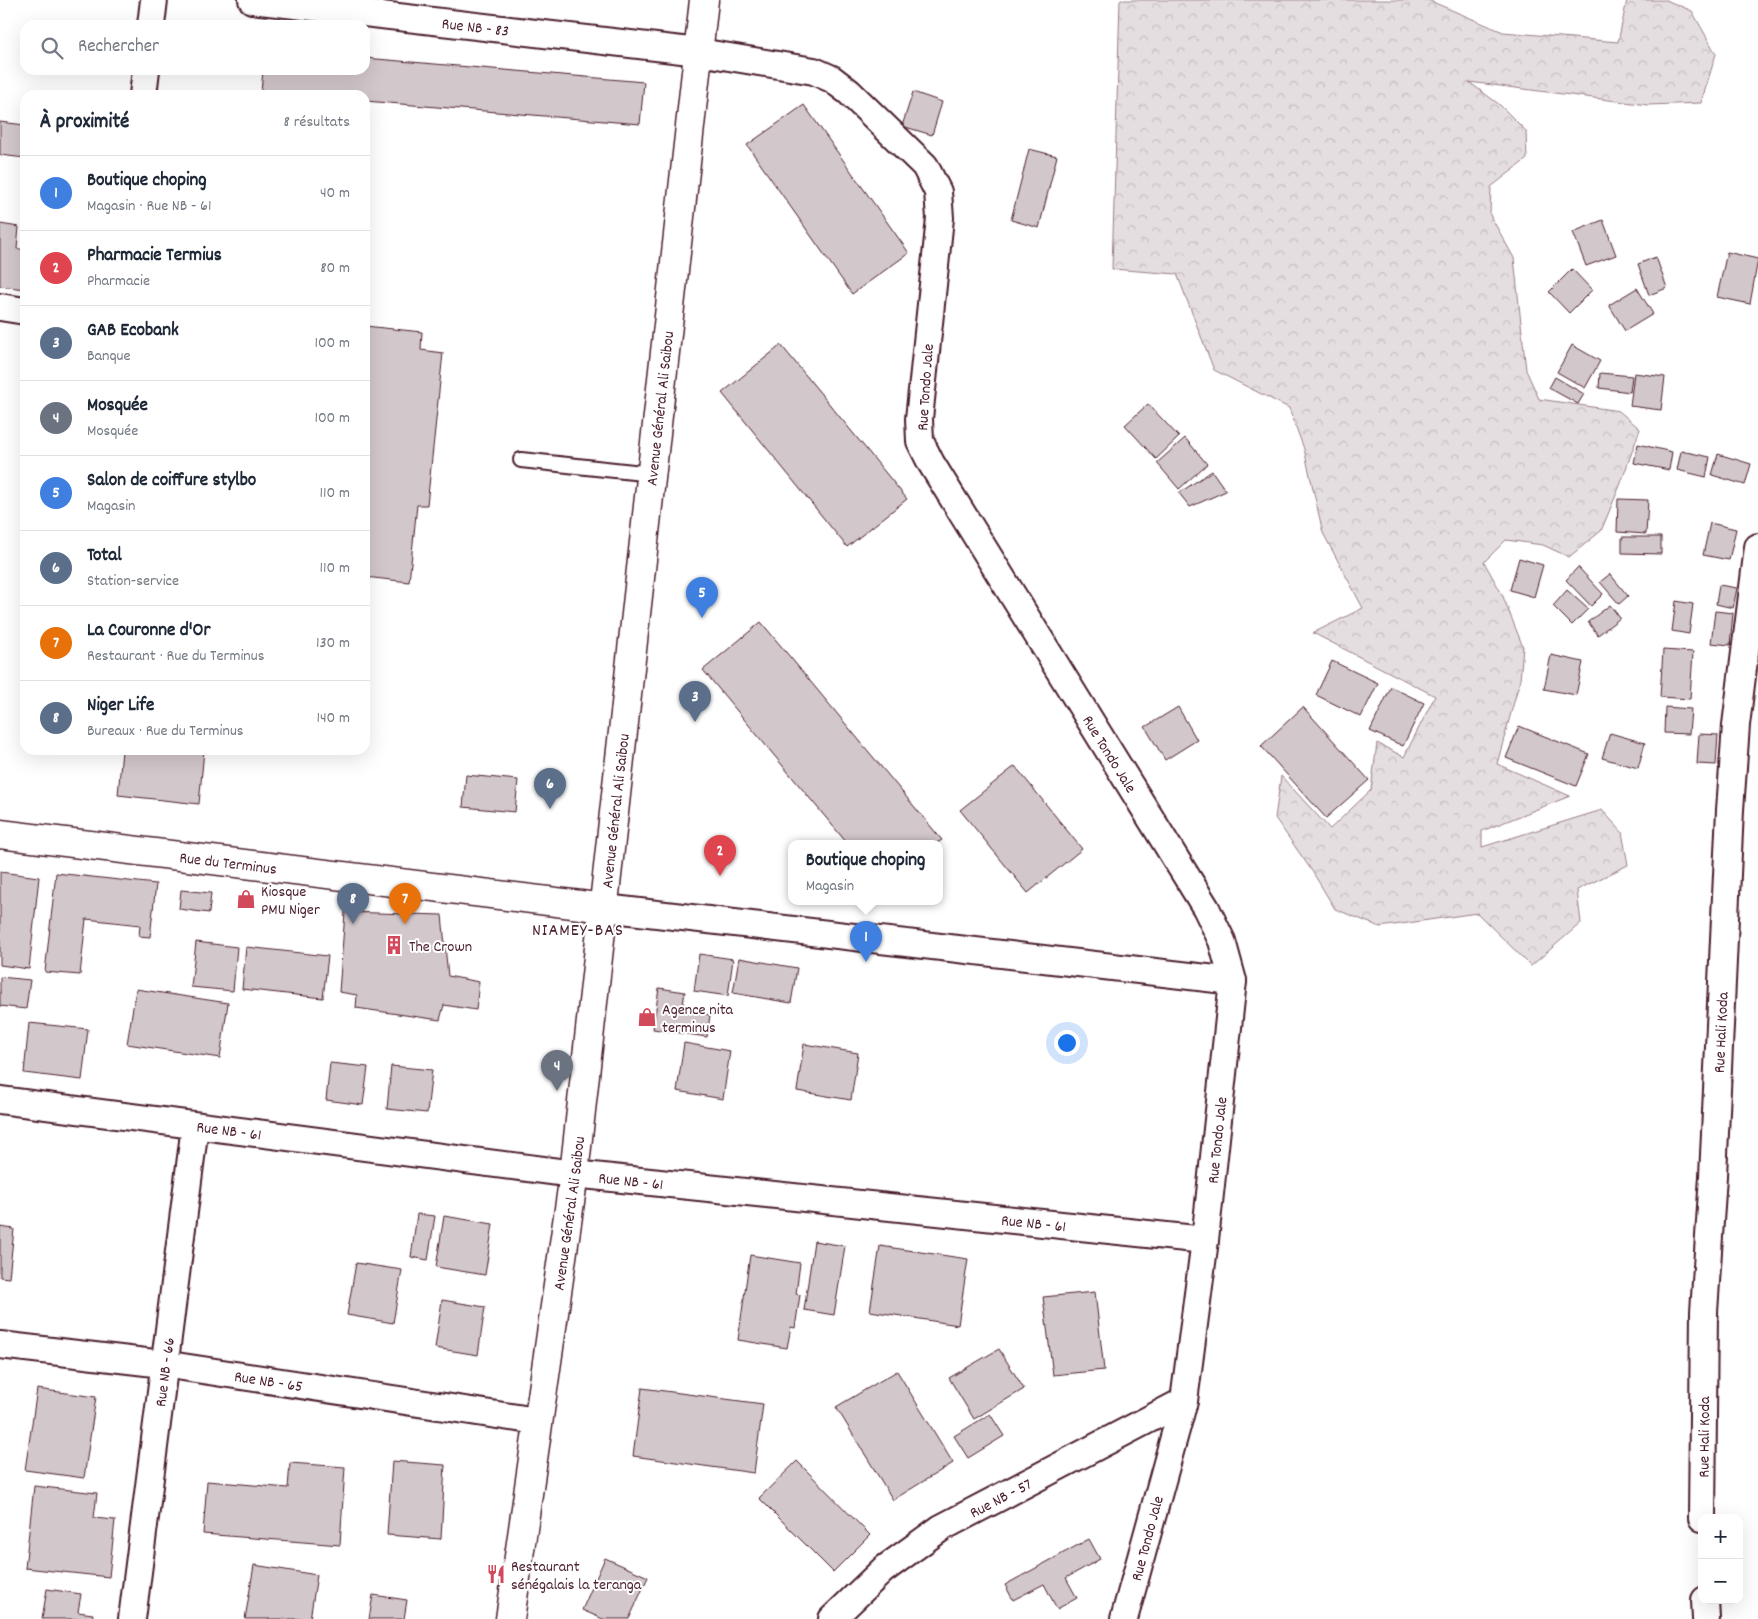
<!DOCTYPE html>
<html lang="fr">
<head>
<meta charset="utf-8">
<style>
  :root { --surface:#fff; --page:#f6f6f7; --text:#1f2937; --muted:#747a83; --line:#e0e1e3; --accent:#d1495b }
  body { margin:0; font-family:Dekko,sans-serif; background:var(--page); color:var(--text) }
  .controls { position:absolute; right:15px; bottom:15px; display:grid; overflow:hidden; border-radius:10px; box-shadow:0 5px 20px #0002 }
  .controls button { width:45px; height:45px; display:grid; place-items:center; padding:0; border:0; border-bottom:1px solid var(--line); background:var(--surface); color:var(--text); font:25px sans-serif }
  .you { position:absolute; left:1066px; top:1042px; width:18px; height:18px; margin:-12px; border:4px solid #fff; border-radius:50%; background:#1a73e8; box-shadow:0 0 0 8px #1a73e833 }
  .badge { display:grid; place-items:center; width:32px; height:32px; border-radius:50%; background:var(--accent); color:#fff; font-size:16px; font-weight:700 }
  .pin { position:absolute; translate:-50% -41px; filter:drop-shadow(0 1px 2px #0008) }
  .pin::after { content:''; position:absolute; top:26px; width:18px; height:15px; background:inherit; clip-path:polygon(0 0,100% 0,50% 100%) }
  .popup { position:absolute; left:788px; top:840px; width:155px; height:65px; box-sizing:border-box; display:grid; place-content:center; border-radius:10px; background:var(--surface); filter:drop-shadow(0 1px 4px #0005); font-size:16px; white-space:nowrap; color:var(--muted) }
  .popup b { font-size:19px; color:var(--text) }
  .popup::after { content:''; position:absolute; left:50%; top:100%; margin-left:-10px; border:10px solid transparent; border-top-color:var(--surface) }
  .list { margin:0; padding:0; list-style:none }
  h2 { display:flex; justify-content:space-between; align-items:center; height:65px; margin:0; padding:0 20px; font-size:21px }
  h2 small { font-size:16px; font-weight:400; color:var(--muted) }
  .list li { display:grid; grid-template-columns:32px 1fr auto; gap:15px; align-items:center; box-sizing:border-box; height:75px; padding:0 20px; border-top:1px solid var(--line) }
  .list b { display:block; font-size:19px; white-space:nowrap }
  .list p { margin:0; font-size:16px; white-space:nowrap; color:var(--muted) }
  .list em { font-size:16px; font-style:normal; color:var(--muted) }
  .icon { flex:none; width:28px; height:28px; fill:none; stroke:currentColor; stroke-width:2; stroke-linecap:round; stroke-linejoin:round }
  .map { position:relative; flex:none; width:1758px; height:1619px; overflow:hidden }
  .search { position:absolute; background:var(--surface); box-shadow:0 5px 20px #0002; left:20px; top:20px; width:350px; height:55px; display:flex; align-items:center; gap:12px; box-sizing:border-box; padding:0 18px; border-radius:15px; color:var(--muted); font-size:19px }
  .panel { position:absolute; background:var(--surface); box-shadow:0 5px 20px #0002; left:20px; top:90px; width:350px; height:665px; border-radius:15px }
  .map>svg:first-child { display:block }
</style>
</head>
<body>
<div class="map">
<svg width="1758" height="1619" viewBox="0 0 1758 1619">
  <defs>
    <pattern id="forest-crowns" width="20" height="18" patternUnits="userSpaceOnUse" patternTransform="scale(1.25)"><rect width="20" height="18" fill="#e5dee0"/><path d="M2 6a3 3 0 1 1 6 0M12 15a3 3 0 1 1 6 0" fill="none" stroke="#c6bec0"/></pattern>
  </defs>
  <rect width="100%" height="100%" fill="#fff"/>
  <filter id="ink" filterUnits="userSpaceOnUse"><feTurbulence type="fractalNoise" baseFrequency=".02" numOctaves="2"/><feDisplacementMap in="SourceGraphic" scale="10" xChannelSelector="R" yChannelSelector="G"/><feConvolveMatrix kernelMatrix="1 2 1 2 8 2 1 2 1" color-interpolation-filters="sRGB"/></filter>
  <g filter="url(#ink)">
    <path fill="url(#forest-crowns)" stroke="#987e86" d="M 1120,0 L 1428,0 L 1503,32 L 1618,42 L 1627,0 L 1666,0 L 1692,11 L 1716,54 L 1701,103 L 1648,105 L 1469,82 L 1500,105 L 1526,131 L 1527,159 L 1491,187 L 1490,215 L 1514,258 L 1526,370 L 1539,399 L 1619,411 L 1640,429 L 1621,483 L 1601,531 L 1569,557 L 1543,545 L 1506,540 L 1484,562 L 1502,594 L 1523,647 L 1520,680 L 1497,764 L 1570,796 L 1482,831 L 1482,847 L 1602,810 L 1622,832 L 1628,865 L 1577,890 L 1581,923 L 1531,966 L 1477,913 L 1380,927 L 1335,909 L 1312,871 L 1275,818 L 1281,776 L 1330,829 L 1371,790 L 1377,743 L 1404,757 L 1435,696 L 1313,633 L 1363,608 L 1323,533 L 1304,449 L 1289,408 L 1214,370 L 1177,274 L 1112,269 Z"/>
    <path fill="#d2c7cb" stroke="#4a1f2b" d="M 365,58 L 644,82 L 640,124 L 365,101 L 365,95 L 297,95 L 261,92 L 263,70 L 365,70 Z
      M 913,92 L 942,102 L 932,135 L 902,126 Z
      M 804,105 L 909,253 L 852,294 L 747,145 Z
      M 0,122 L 25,125 L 25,158 L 0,155 Z
      M 1029,149 L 1057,156 L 1039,228 L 1011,220 Z
      M 1603,220 L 1616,255 L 1586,266 L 1573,232 Z
      M 0,224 L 19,227 L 17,249 L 25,249 L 25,289 L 0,286 Z
      M 1727,252 L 1758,259 L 1750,304 L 1717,297 Z
      M 1656,257 L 1667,288 L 1649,295 L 1638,264 Z
      M 1572,269 L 1592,290 L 1569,313 L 1549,292 Z
      M 1637,288 L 1653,314 L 1625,331 L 1609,305 Z
      M 365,326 L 422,332 L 421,350 L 443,353 L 427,505 L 417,505 L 409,582 L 365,577 Z
      M 781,345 L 907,499 L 847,547 L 722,393 Z
      M 1572,345 L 1600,361 L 1585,388 L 1557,372 Z
      M 1600,373 L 1632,376 L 1630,392 L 1599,388 Z
      M 1634,373 L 1665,377 L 1661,410 L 1630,406 Z
      M 1555,377 L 1584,394 L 1578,404 L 1549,388 Z
      M 1148,404 L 1179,437 L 1156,459 L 1125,425 Z
      M 1185,438 L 1207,464 L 1179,489 L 1157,463 Z
      M 1638,444 L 1672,452 L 1669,470 L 1634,463 Z
      M 1681,451 L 1710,457 L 1706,477 L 1677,470 Z
      M 1718,454 L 1751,464 L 1745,485 L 1712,475 Z
      M 1212,471 L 1226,491 L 1190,507 L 1179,493 Z
      M 1618,499 L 1648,500 L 1646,534 L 1617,532 Z
      M 1710,523 L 1736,529 L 1729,560 L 1703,555 Z
      M 1622,537 L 1661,537 L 1661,554 L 1622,553 Z
      M 1519,558 L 1543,565 L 1534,597 L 1510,590 Z
      M 1578,567 L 1603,594 L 1591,606 L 1566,580 Z
      M 1610,574 L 1628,596 L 1619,604 L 1600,582 Z
      M 1719,585 L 1737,588 L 1733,608 L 1716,604 Z
      M 1567,590 L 1588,609 L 1572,625 L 1553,606 Z
      M 1676,601 L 1693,604 L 1689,634 L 1672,631 Z
      M 1610,605 L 1620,618 L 1598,635 L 1588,622 Z
      M 1715,611 L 1733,613 L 1730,645 L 1711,643 Z
      M 761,622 L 942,840 L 937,843 L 847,843 L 703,670 Z
      M 1663,650 L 1693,652 L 1690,699 L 1660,697 Z
      M 1551,655 L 1583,662 L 1576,695 L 1544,689 Z
      M 1332,661 L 1378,683 L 1361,717 L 1316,695 Z
      M 1391,687 L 1424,703 L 1403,746 L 1370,731 Z
      M 1178,707 L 1197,740 L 1165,760 L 1145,727 Z
      M 1303,707 L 1369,780 L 1326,818 L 1261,746 Z
      M 1665,707 L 1691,709 L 1689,734 L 1664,733 Z
      M 1519,726 L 1589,754 L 1576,786 L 1506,758 Z
      M 1610,733 L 1645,743 L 1638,768 L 1602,758 Z
      M 1699,734 L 1718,735 L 1716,765 L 1697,764 Z
      M 122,750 L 204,750 L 199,804 L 118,795 Z
      M 1015,766 L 1082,849 L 1028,893 L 960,810 Z
      M 466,775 L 518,780 L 515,812 L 463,807 Z
      M 0,872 L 39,877 L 29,969 L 0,965 Z
      M 56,873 L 156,884 L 150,937 L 139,936 L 140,925 L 86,919 L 80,975 L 45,972 Z
      M 181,890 L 211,893 L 209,913 L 179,909 Z
      M 345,912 L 442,915 L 448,976 L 479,982 L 476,1010 L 444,1005 L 440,1020 L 356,1008 L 357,995 L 339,992 Z
      M 196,942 L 237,947 L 233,991 L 191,987 Z
      M 246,947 L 328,956 L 323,998 L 242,989 Z
      M 699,954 L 733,959 L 728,996 L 694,991 Z
      M 739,958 L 797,968 L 791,1003 L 733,993 Z
      M 0,977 L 30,980 L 26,1009 L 0,1006 Z
      M 659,988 L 685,992 L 682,1010 L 710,1015 L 707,1037 L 653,1029 Z
      M 136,989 L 228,1003 L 220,1058 L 127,1044 Z
      M 29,1023 L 88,1029 L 82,1080 L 24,1073 Z
      M 684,1043 L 730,1051 L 723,1099 L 677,1091 Z
      M 804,1044 L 858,1053 L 851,1100 L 797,1091 Z
      M 330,1063 L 368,1067 L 363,1105 L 326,1100 Z
      M 391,1066 L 432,1070 L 427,1113 L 387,1109 Z
      M 417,1214 L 435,1216 L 428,1260 L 411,1257 Z
      M 444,1216 L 493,1224 L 485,1275 L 436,1267 Z
      M 0,1227 L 14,1229 L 9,1278 L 0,1277 Z
      M 814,1241 L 845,1246 L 834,1315 L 804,1310 Z
      M 880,1246 L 968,1259 L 958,1325 L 870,1311 Z
      M 750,1255 L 800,1263 L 796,1294 L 800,1295 L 795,1328 L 791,1327 L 787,1348 L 738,1340 Z
      M 356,1263 L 402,1270 L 393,1323 L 347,1315 Z
      M 1095,1292 L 1104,1370 L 1053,1375 L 1043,1297 Z
      M 442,1300 L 485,1307 L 478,1355 L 435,1348 Z
      M 999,1349 L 1024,1389 L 974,1419 L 949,1378 Z
      M 897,1371 L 953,1463 L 893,1500 L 836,1407 Z
      M 642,1388 L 763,1404 L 754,1473 L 633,1456 Z
      M 37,1389 L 96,1397 L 84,1478 L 25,1470 Z
      M 990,1414 L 1004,1436 L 968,1458 L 954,1436 Z
      M 392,1461 L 445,1465 L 441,1539 L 387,1535 Z
      M 797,1461 L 870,1535 L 833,1572 L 759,1498 Z
      M 290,1463 L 345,1467 L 340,1545 L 203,1534 L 207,1481 L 288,1488 Z
      M 34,1486 L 97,1493 L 94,1518 L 115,1520 L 109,1577 L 25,1568 Z
      M 1089,1539 L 1100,1559 L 1066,1578 L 1077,1598 L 1057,1609 L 1044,1584 L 1013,1600 L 1005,1585 Z
      M 605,1558 L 648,1577 L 629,1619 L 603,1619 L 582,1610 Z
      M 254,1565 L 317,1575 L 310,1619 L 245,1619 Z
      M 47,1589 L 81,1594 L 78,1612 L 93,1614 L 92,1619 L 42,1619 Z
      M 373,1595 L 407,1600 L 404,1619 L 369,1619 Z"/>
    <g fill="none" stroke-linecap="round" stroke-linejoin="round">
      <g stroke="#4a1f2b" stroke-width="18">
        <path id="service" d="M 521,460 L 652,474"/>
      </g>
      <g stroke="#4a1f2b" stroke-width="30">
        <g id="minor">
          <path id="s1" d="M 252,0 L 699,52 L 814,71 L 832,79 L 849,92 L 925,166 L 938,192 L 940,218 L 919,419 L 920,441 L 931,463 L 1206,908 L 1222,941 L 1233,981 L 1205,1240 L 1184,1401 L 1124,1619"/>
          <path d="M 151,25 L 154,0"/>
          <path d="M 143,95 L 146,70"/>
          <path d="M 0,307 L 25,311"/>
          <path d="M 605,908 L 1233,981"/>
          <path id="s2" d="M 0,1100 L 574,1174 L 1205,1240"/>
          <path id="s3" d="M 0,1345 L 163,1364 L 537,1421"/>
          <path id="s4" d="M 1702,1518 L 1704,1312 L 1713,1176 L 1730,810 L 1736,725 L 1758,547"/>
          <path d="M 1705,1600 L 1706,1619"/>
          <path id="s5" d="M 132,1619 L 195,1126"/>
          <path id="s6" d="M 832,1619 L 883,1570 L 941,1528 L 1184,1401"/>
        </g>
      </g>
      <g stroke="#4a1f2b" stroke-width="31">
        <g id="tertiary">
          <path id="s7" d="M 0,834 L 605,908"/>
          <path id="s8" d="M 510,1619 L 574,1174 L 704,0"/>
        </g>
      </g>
      <use href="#service" stroke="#fff" stroke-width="14"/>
      <use href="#minor" stroke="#fff" stroke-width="26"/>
      <use href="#tertiary" stroke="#fff" stroke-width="28"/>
    </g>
  </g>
  <defs>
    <g id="shop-bare" transform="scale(1.5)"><path d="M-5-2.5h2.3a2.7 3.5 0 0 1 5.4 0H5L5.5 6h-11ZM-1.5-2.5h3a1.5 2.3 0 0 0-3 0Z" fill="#d1495b" stroke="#fff" stroke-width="2.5" paint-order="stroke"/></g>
    <g id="building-bare" transform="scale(1.5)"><path d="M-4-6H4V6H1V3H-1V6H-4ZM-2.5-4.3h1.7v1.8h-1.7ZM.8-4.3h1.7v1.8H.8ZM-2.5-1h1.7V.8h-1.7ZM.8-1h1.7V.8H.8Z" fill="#d1495b" stroke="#fff" stroke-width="2.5" paint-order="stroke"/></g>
    <g id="restaurant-bare" transform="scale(1.5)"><path d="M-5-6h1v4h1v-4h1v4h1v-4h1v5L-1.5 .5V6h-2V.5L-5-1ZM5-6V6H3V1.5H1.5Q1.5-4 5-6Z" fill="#d1495b" stroke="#fff" stroke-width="2.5" paint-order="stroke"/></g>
  </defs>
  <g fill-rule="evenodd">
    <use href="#shop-bare" x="246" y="899"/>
    <use href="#building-bare" x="394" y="945"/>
    <use href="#shop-bare" x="647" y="1017"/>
    <use href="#restaurant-bare" x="496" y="1574"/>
  </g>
  <g text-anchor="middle" stroke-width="4" stroke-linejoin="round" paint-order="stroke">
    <g font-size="16" fill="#4a1f2b" stroke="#fff">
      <text dy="6" stroke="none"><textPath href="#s1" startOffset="225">Rue NB - 83</textPath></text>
      <text transform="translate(924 387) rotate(-86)" y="6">Rue Tondo Jale</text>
      <text dy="6" stroke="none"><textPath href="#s8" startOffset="1220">Avenue Général Ali Saibou</textPath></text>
      <text dy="6" stroke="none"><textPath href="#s1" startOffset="1359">Rue Tondo Jale</textPath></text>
      <text dy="6" stroke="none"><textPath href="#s8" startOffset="815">Avenue Général Ali Saibou</textPath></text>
      <text dy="6" stroke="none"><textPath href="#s7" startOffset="230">Rue du Terminus</textPath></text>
      <text dy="6" stroke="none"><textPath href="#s4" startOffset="486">Rue Hali Koda</textPath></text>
      <text dy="6" stroke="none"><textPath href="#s2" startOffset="231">Rue NB - 61</textPath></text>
      <text transform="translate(1216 1140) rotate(-84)" y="6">Rue Tondo Jale</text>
      <text dy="6" stroke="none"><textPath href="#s2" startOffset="636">Rue NB - 61</textPath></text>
      <text dy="6" stroke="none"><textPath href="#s8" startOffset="410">Avenue Général Ali Saibou</textPath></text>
      <text dy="6" stroke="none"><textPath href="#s2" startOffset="1041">Rue NB - 61</textPath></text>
      <text dy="6" stroke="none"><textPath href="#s5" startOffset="249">Rue NB - 66</textPath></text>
      <text dy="6" stroke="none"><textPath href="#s3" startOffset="271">Rue NB - 65</textPath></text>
      <text dy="6" stroke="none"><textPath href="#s4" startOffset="81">Rue Hali Koda</textPath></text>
      <text dy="6" stroke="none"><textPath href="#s6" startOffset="209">Rue NB - 57</textPath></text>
      <text transform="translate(1146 1538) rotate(-75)" y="6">Rue Tondo Jale</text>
    </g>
    <g font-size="16" fill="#4a1f2b" stroke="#fff" text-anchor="start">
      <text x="261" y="896">Kiosque<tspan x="261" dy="18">PMU Niger</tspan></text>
      <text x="409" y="951">The Crown</text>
      <text x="662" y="1014">Agence nita<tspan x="662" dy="18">terminus</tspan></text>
      <text x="511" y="1571">Restaurant<tspan x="511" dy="18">sénégalais la teranga</tspan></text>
    </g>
    <g font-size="18" letter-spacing="1" fill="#4a1f2b" stroke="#fff">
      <text x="578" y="935">NIAMEY-BAS</text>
    </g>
  </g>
</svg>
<div class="controls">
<button>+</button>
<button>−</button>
</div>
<div class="you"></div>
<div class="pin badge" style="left:866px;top:962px;background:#3f7fe0">1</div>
<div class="popup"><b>Boutique choping</b>Magasin</div>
<div class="pin badge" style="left:720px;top:876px;background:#e0444e">2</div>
<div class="pin badge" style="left:695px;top:722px;background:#5c6f8a">3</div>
<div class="pin badge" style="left:557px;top:1091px;background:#6b7280">4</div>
<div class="pin badge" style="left:702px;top:618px;background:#3f7fe0">5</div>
<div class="pin badge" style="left:550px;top:809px;background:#5c6f8a">6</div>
<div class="pin badge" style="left:405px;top:924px;background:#e8710a">7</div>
<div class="pin badge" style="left:353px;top:924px;background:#5c6f8a">8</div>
<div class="search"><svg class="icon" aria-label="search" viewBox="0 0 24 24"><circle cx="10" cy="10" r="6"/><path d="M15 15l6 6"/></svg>Rechercher</div>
<section class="panel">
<h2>À proximité<small>8 résultats</small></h2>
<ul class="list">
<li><span class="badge" style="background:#3f7fe0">1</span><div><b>Boutique choping</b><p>Magasin · Rue NB - 61</p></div><em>40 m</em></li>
<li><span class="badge" style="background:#e0444e">2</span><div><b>Pharmacie Termius</b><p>Pharmacie</p></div><em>80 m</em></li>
<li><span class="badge" style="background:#5c6f8a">3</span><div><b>GAB Ecobank</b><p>Banque</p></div><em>100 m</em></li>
<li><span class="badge" style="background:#6b7280">4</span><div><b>Mosquée</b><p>Mosquée</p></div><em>100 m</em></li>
<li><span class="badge" style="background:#3f7fe0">5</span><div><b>Salon de coiffure stylbo</b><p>Magasin</p></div><em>110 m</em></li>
<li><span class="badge" style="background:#5c6f8a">6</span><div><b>Total</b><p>Station-service</p></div><em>110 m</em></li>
<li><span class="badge" style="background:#e8710a">7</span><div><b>La Couronne d'Or</b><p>Restaurant · Rue du Terminus</p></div><em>130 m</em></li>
<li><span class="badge" style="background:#5c6f8a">8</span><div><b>Niger Life</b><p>Bureaux · Rue du Terminus</p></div><em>140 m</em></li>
</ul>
</section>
</div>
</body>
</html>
